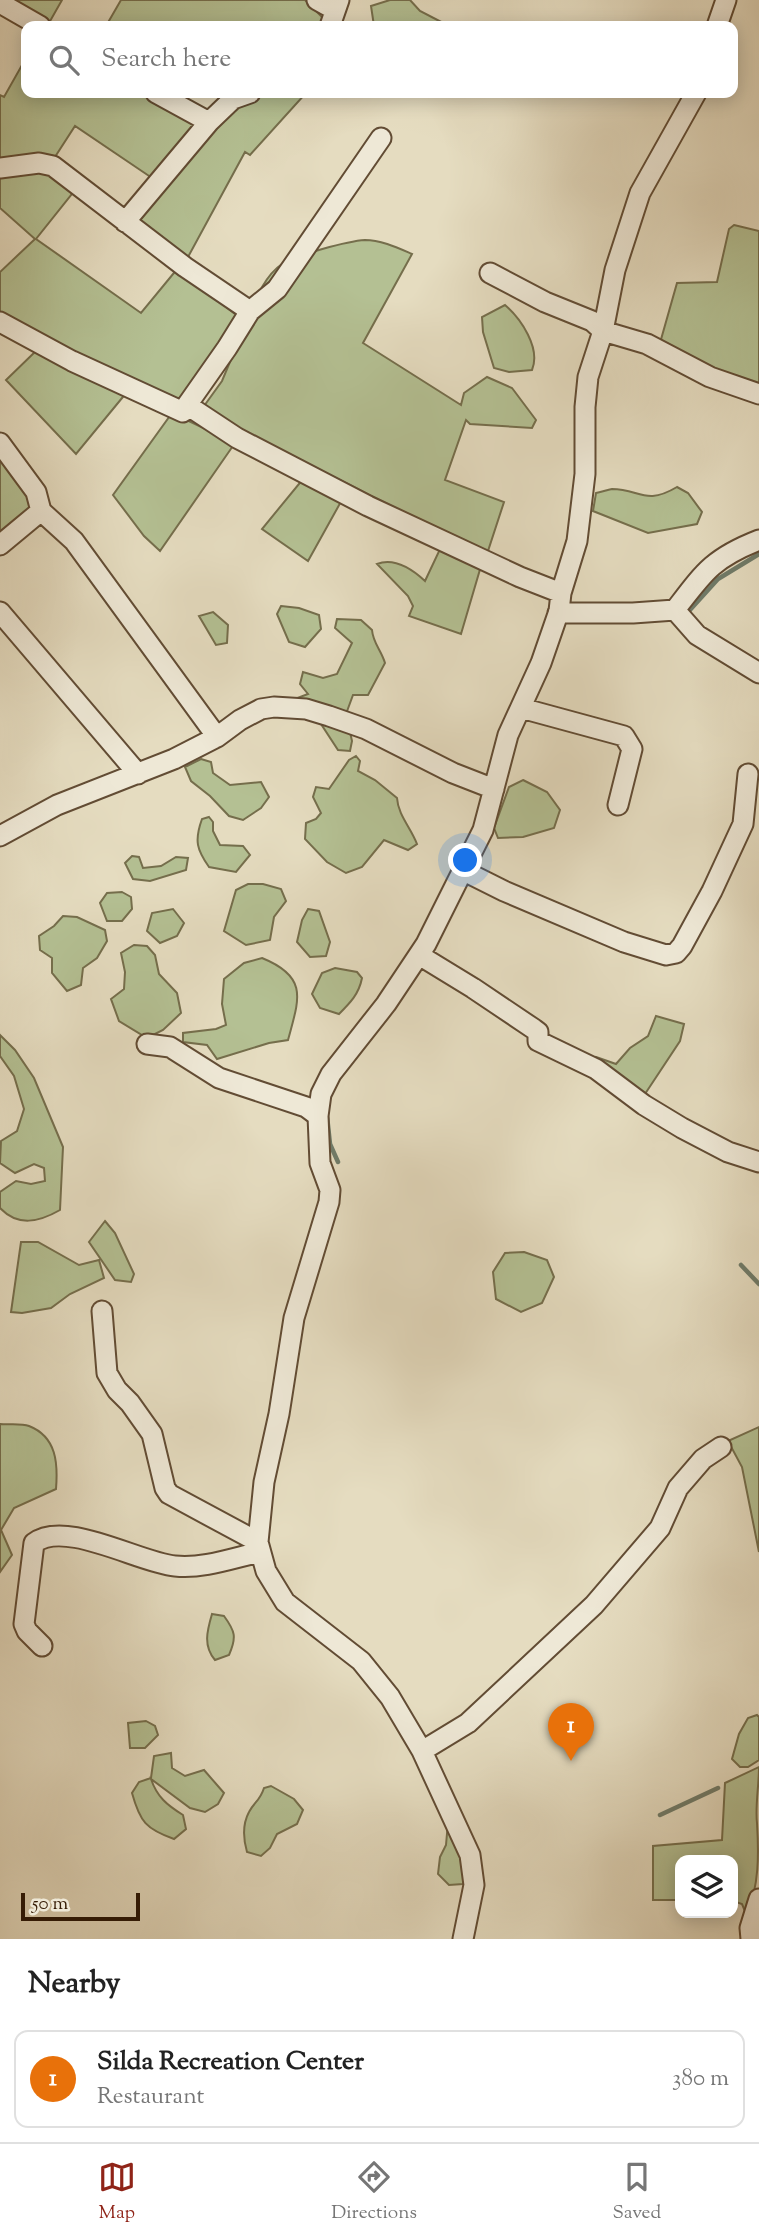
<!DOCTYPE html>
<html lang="en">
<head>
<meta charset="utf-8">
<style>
  :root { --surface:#fff; --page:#f6f6f6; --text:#222; --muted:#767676; --line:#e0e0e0; --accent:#8f2418 }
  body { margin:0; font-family:"Sorts Mill Goudy",serif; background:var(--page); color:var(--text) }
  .controls { position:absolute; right:21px; bottom:21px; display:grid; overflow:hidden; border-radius:14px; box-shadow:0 4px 18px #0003 }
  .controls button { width:63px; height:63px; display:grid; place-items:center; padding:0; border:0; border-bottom:2px solid var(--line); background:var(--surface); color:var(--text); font:35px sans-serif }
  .scale { position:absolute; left:21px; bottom:18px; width:119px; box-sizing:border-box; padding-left:7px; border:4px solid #361c05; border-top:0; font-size:19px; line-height:24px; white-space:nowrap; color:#361c05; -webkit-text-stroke:5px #eee8d6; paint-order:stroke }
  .you { position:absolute; left:466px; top:861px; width:24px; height:24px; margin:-18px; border:5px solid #fff; border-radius:50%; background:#1a73e8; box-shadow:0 0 0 10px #1a73e833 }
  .badge { display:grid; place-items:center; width:46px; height:46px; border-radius:50%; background:var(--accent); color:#fff; font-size:23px; font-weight:700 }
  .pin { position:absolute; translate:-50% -58px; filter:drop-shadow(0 2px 4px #0008) }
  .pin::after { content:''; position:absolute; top:37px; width:24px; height:21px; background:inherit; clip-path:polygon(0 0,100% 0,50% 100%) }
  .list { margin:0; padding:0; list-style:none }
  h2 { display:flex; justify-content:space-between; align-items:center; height:91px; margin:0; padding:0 28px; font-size:30px }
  h2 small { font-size:23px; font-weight:400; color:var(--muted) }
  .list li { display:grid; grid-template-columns:46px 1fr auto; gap:21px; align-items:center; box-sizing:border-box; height:98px; margin:0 14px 14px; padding:0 14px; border:2px solid var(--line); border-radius:14px }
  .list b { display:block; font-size:26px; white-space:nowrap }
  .list p { margin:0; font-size:23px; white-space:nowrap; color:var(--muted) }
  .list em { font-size:23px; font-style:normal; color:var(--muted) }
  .icon { flex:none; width:38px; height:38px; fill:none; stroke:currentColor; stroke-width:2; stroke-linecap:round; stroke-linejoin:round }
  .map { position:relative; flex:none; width:759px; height:1939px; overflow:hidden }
  .search { position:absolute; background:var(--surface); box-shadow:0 4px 18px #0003; left:21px; right:21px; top:21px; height:77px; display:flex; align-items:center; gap:18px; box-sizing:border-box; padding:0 24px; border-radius:14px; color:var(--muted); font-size:26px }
  .sheet { height:203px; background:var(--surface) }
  nav { display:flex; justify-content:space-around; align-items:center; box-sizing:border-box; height:98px; border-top:2px solid var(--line); background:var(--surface); font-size:19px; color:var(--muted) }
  nav a { display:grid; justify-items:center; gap:4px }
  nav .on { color:var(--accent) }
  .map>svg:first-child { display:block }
</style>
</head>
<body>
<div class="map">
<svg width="759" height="1939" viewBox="0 0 759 1939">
  <rect width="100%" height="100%" fill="#e5dcc0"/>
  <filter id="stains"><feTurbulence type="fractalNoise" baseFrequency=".00286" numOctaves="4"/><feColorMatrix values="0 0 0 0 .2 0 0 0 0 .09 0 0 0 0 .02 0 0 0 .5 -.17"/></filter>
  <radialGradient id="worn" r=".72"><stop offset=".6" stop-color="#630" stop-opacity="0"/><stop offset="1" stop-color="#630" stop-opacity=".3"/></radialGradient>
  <path fill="#b4c093" stroke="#756e4c" stroke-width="2" d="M 8,0 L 62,0 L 49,23 Z
    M 121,0 L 305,0 L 323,18 L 322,26 L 106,26 Z
    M 390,0 L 410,0 L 420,11 L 449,26 L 374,26 L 371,6 Z
    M 26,58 L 26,93 L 138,93 L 200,124 L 155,180 L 75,126 L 53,160 L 0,161 L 0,95 L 4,97 Z
    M 268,93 L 306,93 L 250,155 L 245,152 L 188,257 L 136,220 L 237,100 Z
    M 50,167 L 75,190 L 36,239 L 141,313 L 178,268 L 246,323 C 255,302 263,277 282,264 C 296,255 348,241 365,240 C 381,240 398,248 412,254 L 363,343 L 461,405 L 464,393 L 487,377 L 512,388 L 536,420 L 532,428 L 470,424 L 466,420 L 445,480 L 504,502 L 487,554 L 298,459 L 199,413 L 222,381 L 232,357 L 191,411 L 0,317 L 0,272 L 35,239 L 0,208 L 0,171 Z
    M 734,225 L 759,231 L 759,391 L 660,343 L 677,283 L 717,282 L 729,229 Z
    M 505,305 C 521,319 541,348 532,370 L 509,372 L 494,368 L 483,332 L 482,317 Z
    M 38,349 L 127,392 L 76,454 L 6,380 Z
    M 172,413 L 235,443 L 160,551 L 144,536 L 113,495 Z
    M 0,451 L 43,508 L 0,546 Z
    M 303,479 L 343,498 L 308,561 L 262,529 Z
    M 677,487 L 688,493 L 702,512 L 697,524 L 648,533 L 593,511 L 596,493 C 601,492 607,490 612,489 C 640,489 645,506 677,487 Z
    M 441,547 L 481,566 L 461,634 L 409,616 L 413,606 L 408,596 L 377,564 C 395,557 412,569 425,581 Z
    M 281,606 L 299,608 L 319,615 L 321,629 L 305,647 L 289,642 L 277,614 Z
    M 213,612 L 228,625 L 227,643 L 216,645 L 199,616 Z
    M 337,619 L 361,620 L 372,630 C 373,643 381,650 385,663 L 368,695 L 353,695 L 346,714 L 352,741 L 350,751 L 338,750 L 319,721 L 292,700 L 308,694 L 300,684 L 303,672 L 323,678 L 337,674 L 352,643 L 335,628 Z
    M 356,756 L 360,761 L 358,771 L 375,780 L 397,798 C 398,815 411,828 417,844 L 408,850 L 384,840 L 362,867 L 346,873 L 327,862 L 305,839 L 306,823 L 316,819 L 321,813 L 313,797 L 316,787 L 329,789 L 349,760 Z
    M 201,759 L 211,762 L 213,773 L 230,785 L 261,782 L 269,797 L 261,808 L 243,820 L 229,816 L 210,796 L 191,781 L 185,767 Z
    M 523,780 L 547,792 L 560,810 L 554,828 L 523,837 L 498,838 L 494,828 L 509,787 Z
    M 209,817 L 213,822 L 213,831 L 220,845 L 243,846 L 250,855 L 236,872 L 209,867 C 197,850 194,841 202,819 Z
    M 132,856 L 139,857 L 143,868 L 161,866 L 176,857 L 188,858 L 186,870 L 150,881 L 133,879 L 125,863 Z
    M 248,884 L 263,884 L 281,889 L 286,901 L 274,917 L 270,940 L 246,945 L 224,931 L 236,890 Z
    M 122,892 L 131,897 L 132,909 L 122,921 L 107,921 L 100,903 L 107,893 Z
    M 173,909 L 184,923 L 177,936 L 160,943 L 147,931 L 152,913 Z
    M 308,909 L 319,911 L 330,942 L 326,956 L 310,957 L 297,942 L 302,920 Z
    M 63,916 L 77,917 L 105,930 L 107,941 L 97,958 L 83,968 L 81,985 L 67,991 L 52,973 L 52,958 L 40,950 L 39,936 L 54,926 Z
    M 134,945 L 147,946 L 155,955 L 159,974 L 177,993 L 181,1013 L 163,1030 L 147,1038 L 119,1021 L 111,999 L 124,989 L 125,972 L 121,953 Z
    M 262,958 C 309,977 299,999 288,1040 L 269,1043 L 217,1059 L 207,1045 L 183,1042 L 183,1033 L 216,1029 L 226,1025 L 222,1004 L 224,979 L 244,963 Z
    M 335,968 L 357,972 L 362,978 C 359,994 350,1003 339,1014 L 320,1008 L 312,994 L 322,973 Z
    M 656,1016 L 684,1024 L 680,1041 L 643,1097 L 590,1065 L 596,1057 L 616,1064 L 630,1048 L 648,1036 Z
    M 0,1035 L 15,1050 L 34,1078 L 63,1147 L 60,1210 C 39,1222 18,1227 0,1208 L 0,1192 L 16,1181 L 31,1184 L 45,1181 L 44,1168 L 34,1164 L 15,1173 L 0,1163 L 1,1141 L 17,1131 L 24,1109 L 14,1076 L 0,1056 Z
    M 105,1221 L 115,1233 L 134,1274 L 131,1282 L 115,1280 L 89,1242 Z
    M 21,1242 L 38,1242 L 79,1265 L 99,1260 L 104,1278 L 70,1294 L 51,1308 L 22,1313 L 11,1312 Z
    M 524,1252 L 547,1260 L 554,1277 L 542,1303 L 521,1312 L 496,1299 L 493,1272 L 505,1253 Z
    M 0,1424 C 9,1425 21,1423 29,1426 C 57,1437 58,1464 56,1489 L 14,1508 L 1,1530 L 12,1555 L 0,1572 Z
    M 759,1427 L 759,1552 L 742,1467 L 728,1441 Z
    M 212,1614 L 224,1616 C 235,1631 237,1637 229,1655 L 215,1660 C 203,1646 207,1631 212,1614 Z
    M 757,1715 L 759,1717 L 759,1760 L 748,1767 L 740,1767 L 732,1759 L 739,1734 L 748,1718 Z
    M 146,1721 L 155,1726 L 158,1735 L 145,1748 L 130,1748 L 128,1723 Z
    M 171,1753 L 172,1768 L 185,1776 L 204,1770 L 224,1793 L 218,1804 L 205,1812 L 190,1808 L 151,1779 C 157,1797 167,1805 183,1815 L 186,1829 L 174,1839 C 146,1829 140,1822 132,1793 L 139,1782 L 151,1778 L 154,1756 Z
    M 759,1767 C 759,1785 755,1807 757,1823 C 759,1856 759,1884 747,1916 L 742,1904 L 733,1901 L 733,1860 L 680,1860 L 680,1900 L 653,1900 L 653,1846 L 722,1840 L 725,1783 Z
    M 271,1786 L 294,1799 L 303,1810 L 297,1824 L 277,1834 L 270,1848 L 261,1856 L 247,1852 C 243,1838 242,1825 249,1812 C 254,1802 260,1801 264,1788 Z
    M 448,1822 L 468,1874 L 463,1884 L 449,1885 L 438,1874 L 440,1857 L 446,1845 Z"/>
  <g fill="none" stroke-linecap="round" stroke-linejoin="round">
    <path stroke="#707c6a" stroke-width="4.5" d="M 689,611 L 718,579 L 759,554
      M 327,1116 L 330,1144 L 338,1162
      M 741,1265 L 759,1284
      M 660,1815 L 718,1788"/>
    <g stroke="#624c34" stroke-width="23">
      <path id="minor" d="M 317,0 L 335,10
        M 0,3 L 40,26
        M 330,26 L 339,0
        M 717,26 L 726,0
        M 156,93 L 209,122
        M 0,168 L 39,163 L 53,166 L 185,267 L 250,311
        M 125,222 L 209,122 L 233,99 L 250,93
        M 490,273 L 545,302 L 592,321 L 603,331 L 647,344 L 710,377 L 759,394
        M 0,322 L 72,361 L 183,412 L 187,405 L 237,438 L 368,506 L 520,577 L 561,593
        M 187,405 L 227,348 L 250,311 L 277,289 L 381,138
        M 0,443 L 36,492 L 41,511 L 74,541 L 217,737
        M 0,545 L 41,511
        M 675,610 L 697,635 L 759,673
        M 0,612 L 138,774
        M 558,613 L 633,613 L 675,610 C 704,572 713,558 759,540
        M 521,708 L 624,736 L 632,749 L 618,805
        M 0,836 L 57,805 L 174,759 L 217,737 L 240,720 L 261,709 L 274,707 L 306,709 L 329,716 L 366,729 L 453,773 L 494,789
        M 464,871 L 504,891 L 624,942 L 666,955 L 676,953 L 682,946 L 712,891 L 743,824 L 748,774
        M 419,955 L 473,988 L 534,1029 L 538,1032 L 538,1041 L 596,1069 L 644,1105 L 682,1128 L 728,1152 L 759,1162
        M 147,1044 L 170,1047 L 219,1078 L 306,1107 L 318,1116
        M 102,1311 L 107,1373 L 117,1390 L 130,1403 L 152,1434 L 165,1488 L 169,1494 L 258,1542
        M 42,1646 L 27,1631 L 24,1624 L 34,1543 C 65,1519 140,1563 175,1566 C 203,1569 233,1558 260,1552
        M 422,1751 L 468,1723 L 594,1605 L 660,1528 L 678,1488 L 703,1459 L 721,1447
        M 463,1939 L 474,1885 L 470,1855 L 422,1751 L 390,1697 L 361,1661 L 285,1602 L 266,1571 L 258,1542 L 264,1482 L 279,1414 L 294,1318 L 329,1202 L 330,1190 L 320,1163 L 318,1116 L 321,1094 L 331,1074 L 386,1004 L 426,944 L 483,830 L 508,735 L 541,663 L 559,611 L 561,593 L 577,541 L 585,474 L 585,407 L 588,377 L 603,331 L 615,270 L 640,193 L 696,93
        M 751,1939 L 750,1928 L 759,1899"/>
    </g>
    <use href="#minor" stroke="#eee8d6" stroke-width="19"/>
  </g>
  <rect width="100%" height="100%" filter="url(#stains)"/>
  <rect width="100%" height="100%" fill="url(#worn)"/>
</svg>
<div class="controls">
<button><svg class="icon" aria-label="layers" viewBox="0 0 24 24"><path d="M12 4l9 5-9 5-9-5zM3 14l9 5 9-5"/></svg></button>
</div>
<div class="scale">50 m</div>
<div class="you"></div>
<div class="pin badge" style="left:571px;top:1761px;background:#e8710a">1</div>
<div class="search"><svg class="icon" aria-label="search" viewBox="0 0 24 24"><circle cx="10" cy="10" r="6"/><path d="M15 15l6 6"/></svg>Search here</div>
</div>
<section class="sheet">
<h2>Nearby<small></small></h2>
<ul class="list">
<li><span class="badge" style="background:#e8710a">1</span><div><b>Silda Recreation Center</b><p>Restaurant</p></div><em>380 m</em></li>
</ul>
</section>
<nav>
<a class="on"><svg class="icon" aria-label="map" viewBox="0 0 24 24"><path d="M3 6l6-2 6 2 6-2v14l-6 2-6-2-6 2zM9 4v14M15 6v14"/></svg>Map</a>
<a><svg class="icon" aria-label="directions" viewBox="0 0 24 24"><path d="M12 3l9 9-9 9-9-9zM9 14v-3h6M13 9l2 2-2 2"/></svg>Directions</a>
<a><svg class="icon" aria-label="saved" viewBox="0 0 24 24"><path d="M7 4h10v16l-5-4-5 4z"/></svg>Saved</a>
</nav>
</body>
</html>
